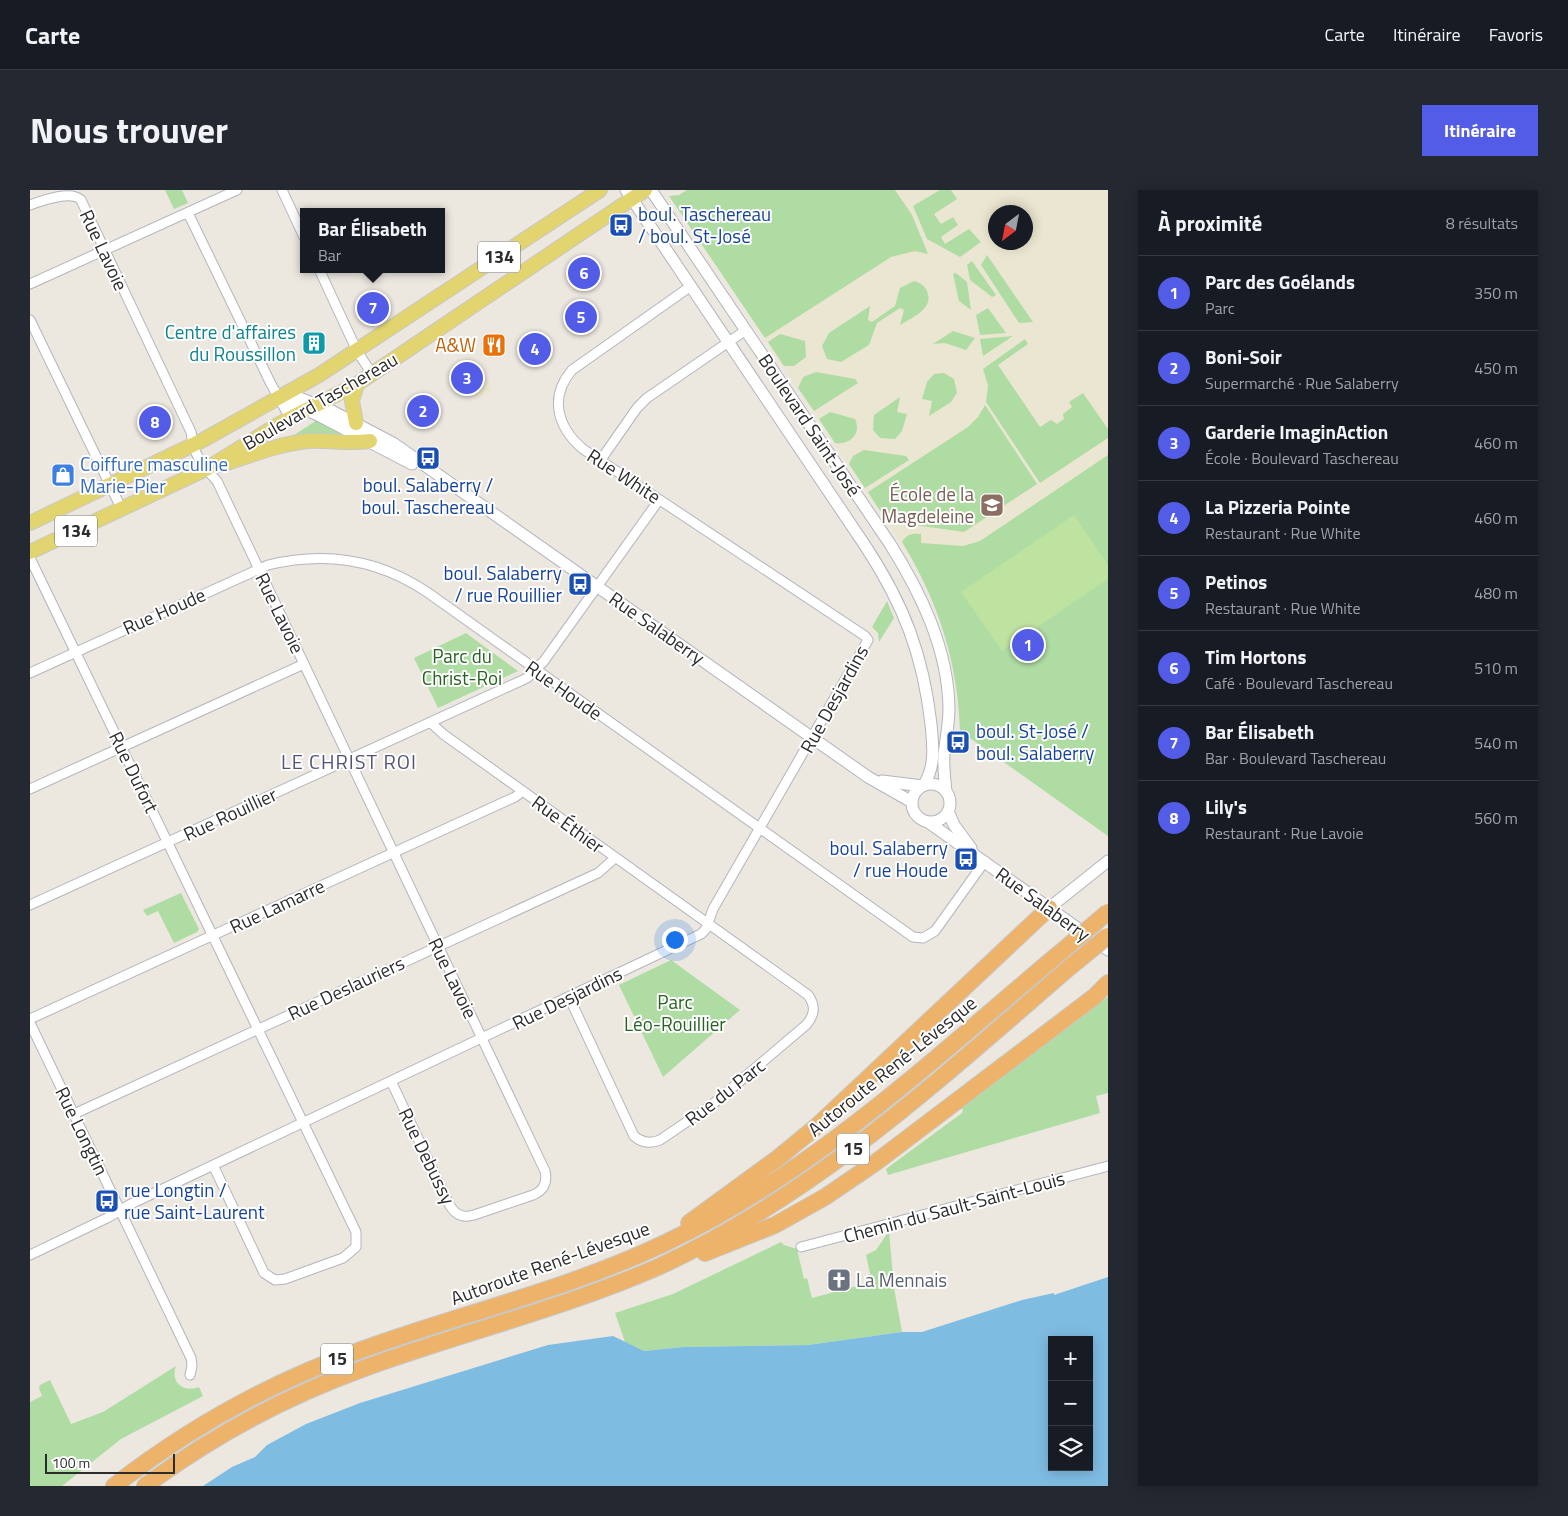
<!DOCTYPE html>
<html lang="fr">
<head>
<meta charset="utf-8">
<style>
  :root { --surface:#171b24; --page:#242831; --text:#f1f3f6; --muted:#9ea1a6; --line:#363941; --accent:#525ce7 }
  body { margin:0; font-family:"Titillium Web",sans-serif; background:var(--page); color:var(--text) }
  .controls { position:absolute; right:15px; bottom:15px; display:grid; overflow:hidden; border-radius:0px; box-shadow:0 2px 12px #0003 }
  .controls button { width:45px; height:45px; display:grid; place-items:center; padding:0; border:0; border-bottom:1px solid var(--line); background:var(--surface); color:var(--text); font:25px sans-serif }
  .compass { position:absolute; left:958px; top:15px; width:45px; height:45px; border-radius:50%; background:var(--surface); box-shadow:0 2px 12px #0003; rotate:212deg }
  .scale { position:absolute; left:15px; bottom:12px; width:130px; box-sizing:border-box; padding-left:5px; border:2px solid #2c2c2c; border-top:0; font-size:14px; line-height:18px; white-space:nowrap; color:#2c2c2c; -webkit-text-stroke:4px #fff; paint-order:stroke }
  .you { position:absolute; left:644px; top:749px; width:18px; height:18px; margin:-12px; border:4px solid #fff; border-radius:50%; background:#1a73e8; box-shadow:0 0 0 8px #1a73e833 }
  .badge { display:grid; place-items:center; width:32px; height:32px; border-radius:50%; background:var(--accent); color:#fff; font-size:16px; font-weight:700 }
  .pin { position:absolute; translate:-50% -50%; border:2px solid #fff; box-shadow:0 1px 5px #0006 }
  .popup { position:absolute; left:270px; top:18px; width:145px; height:65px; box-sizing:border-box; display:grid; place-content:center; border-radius:0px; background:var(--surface); filter:drop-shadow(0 1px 4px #0005); font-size:16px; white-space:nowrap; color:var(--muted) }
  .popup b { font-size:19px; color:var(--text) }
  .popup::after { content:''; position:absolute; left:50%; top:100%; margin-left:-10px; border:10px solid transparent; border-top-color:var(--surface) }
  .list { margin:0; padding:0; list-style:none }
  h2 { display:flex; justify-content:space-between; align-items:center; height:65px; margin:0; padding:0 20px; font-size:21px }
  h2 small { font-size:16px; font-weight:400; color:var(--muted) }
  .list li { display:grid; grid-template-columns:32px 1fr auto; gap:15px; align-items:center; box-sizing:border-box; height:75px; padding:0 20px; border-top:1px solid var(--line) }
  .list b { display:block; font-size:19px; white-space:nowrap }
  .list p { margin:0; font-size:16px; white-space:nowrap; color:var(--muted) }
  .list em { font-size:16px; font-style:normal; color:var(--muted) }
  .icon { flex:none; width:28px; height:28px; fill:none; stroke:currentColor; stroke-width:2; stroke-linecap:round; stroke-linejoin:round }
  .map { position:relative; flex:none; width:1078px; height:1296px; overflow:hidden; border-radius:0px }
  header { display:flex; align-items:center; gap:30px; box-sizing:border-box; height:70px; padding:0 25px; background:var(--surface); border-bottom:1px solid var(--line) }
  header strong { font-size:24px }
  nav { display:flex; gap:28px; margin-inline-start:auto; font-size:18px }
  .intro { display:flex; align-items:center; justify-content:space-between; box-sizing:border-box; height:120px; padding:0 30px }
  h1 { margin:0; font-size:35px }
  .button { padding:12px 22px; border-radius:0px; background:var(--accent); color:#fff; font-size:18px; font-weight:700 }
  main { display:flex; gap:30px; padding:0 30px }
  aside { flex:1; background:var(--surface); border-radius:0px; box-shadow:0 2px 12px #0003 }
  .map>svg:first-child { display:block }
</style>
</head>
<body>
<header>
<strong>Carte</strong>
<nav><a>Carte</a><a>Itinéraire</a><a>Favoris</a></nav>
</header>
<div class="intro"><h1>Nous trouver</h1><a class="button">Itinéraire</a></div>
<main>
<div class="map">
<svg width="1078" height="1296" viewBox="0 0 1078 1296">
  <rect width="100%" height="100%" fill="#ece8e0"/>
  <path fill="#ebe6d1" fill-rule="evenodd" d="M 657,0 L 1078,0 L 1078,646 L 930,541 L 928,506 L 920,462 L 912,433 L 890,382 L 639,6 L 649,5 ZM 966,22 L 996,22 L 996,52 L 966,52 Z
    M 441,166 L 463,199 L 446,211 L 446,191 L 429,203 L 416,183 Z"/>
  <path fill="#afdca3" d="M 135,0 L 152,0 L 158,13 L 144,19 Z
    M 657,0 L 865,0 L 882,25 L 898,64 L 885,61 L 861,67 L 735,148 L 639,6 L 649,5 Z
    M 910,0 L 921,0 L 927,9 L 904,24 L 911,34 L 923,27 L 928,35 L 911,47 L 915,54 L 939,39 L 951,52 L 930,67 L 897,49 L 883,16 Z
    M 957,65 L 1003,132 L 989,133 L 951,75 Z
    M 942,71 L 966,105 L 962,107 L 940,90 L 937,75 Z
    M 926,83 L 937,92 L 941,120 L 929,111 L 923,84 Z
    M 884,91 C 891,93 896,96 898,104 C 902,120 881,128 870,135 L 874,120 L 870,118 L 847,133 L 839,155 L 811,172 L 797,169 L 792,156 L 799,143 L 840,116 L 838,130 L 842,132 L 865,116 L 870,98 Z
    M 958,118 L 976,143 L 950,145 L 946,125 Z
    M 923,141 L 945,148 L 936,160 L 915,153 L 903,154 Z
    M 750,144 L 775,151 L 776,167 L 764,176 L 754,176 L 738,152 Z
    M 983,146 L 953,166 L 950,149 Z
    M 995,149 L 998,154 L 968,175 L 1010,237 L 1021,230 L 1027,234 L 1034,229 L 1033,224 L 1042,217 L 1039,212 L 1053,203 L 1078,239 L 1078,248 L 1010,293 L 956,212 L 958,196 L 953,179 Z
    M 786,182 L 825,189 L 828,193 L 784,221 L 768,198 L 773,187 Z
    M 914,183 L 924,189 L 927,203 L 921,212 L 899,226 L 902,211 L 892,209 L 897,192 L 904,184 Z
    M 870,207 L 867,222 L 877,224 L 872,241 L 865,249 L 850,248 L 843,240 L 844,225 Z
    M 955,215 L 1007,294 L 934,342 L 885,335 L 885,333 C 853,331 854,327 838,302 L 938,237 L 948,227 Z
    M 800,222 L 825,229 C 832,244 820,255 805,253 L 789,229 Z
    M 287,230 L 321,247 L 261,247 Z
    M 834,260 L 876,266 L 879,270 L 835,298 L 819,274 L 823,266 Z
    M 1078,265 L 1078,646 L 930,541 C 928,472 908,411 872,352 C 877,344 882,343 891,344 L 891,353 L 933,356 L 950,351 Z
    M 857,411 L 864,428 L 849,452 L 848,443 L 842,437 Z
    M 436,443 L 488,481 L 408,518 L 384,468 Z
    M 151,703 L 169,739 L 167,742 L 144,753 L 128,721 L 117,726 L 113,720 Z
    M 641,770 L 710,820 L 633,887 L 589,795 Z
    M 1078,807 L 1078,903 L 1066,906 L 1070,923 L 858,985 L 856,979 L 932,923 L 933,919 L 925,920 L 1066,813 Z
    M 859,1041 L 864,1098 L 872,1142 L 778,1155 L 653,1157 L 614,1161 L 595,1152 L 585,1123 L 643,1104 L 751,1052 L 754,1055 L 767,1059 L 774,1089 L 777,1088 L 782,1108 L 842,1092 L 836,1065 L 846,1060 Z
    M 146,1176 C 140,1192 153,1203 169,1197 L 173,1206 L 91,1249 L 32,1296 L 0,1296 L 0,1212 L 12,1206 L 9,1198 L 10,1195 L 20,1190 L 41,1234 L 73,1222 Z"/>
  <path fill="#bee29f" d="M 1044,325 L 1078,375 L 1078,389 L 972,461 L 931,402 Z"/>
  <path fill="#7fbce2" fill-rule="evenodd" d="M 1078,1087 L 1078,1296 L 173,1296 L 202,1277 L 225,1267 L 237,1255 L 276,1234 L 330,1213 L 518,1155 L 583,1146 L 614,1161 L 653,1157 L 778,1155 L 872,1142 L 892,1142 L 992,1110 L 1024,1103 L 1024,1105 ZM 1022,1150 L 1059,1150 L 1059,1277 L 1022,1277 Z"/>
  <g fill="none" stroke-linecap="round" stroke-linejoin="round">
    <g stroke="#b3b4be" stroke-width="11">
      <path id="minor" d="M 252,0 L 274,47
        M 0,15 C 14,10 41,0 51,10 L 161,242 C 164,266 171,274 187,291 L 515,981 C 518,993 513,1001 503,1005 L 444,1025 C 430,1029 423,1023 417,1010 L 361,891
        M 158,23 L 240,192 L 260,228
        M 289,79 L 327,161 L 342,184
        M 0,94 L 207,0
        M 0,130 L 92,320
        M 570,271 L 607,218 L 617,208 L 716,140
        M 0,368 L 326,1042 L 326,1057 L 313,1068 L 255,1089 L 245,1090 L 234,1083 L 183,975
        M 0,483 L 238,375 C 295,361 348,369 397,402 L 883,747 L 893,748 L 905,741 L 955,671
        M 400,532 L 413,544 L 778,805 C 786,816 785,825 776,835 L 683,914 L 630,950 C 620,954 612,953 604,946 L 539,807
        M 0,599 L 274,474
        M 0,715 L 497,488 L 514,471 L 629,310
        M 0,829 L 485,607 L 493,601
        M 0,833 L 161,1168 L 162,1176 L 160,1185
        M 44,924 L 568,683 L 585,668
        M 771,1057 L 1078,976
        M 0,1065 L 77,1028 L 101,1014 L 671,744 L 676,739 L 683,719 L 838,450 L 835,446 L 553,259 C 527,237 519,207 542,180 L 661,96"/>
    </g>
    <g stroke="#b3b4be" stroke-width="13">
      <path id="tertiary" d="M 596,0 L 836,357 C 874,415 893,465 901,534 C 903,556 906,577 893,596
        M 621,0 L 860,354 C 891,403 918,459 919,518 C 919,534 916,548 914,564 C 913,577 915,590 916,602
        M 257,203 L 300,220 L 363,253 L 838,587 L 882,612
        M 248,208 L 290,226 L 382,274
        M 852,591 L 893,596
        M882 613a19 19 0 1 1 38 0a19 19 0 1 1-38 0Z
        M 918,621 L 924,635 L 941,658
        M 898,632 L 1078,760
        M 1019,718 L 1078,671"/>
    </g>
    <g stroke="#c8c8c8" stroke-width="16">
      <path id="primary" d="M 326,233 L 322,211 L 327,194
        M 191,275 C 219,266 248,254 278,251 C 299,250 319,254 340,251
        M 0,333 L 173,250 L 289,185 L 570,0
        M 0,362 L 176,279 L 249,234 L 327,194 L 615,0"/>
    </g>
    <g stroke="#c8c8c8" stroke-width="18">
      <path id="motorway" d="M 659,1033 L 748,968 L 787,936 L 1019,718
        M 675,1063 L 745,1035 L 795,1007 L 845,973 L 1064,807 L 1078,793
        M 84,1296 C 156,1240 238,1194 323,1163 C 425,1125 534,1101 633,1054 C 781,985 901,871 1025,767
        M 115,1296 C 181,1247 255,1207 332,1179 C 430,1143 532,1119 628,1077 C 784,1006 911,888 1040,777"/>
    </g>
    <use href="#minor" stroke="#fff" stroke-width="9"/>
    <use href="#tertiary" stroke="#fff" stroke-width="11"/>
    <use href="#primary" stroke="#e2d56f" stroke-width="14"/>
    <use href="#motorway" stroke="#edb36a" stroke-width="16"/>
    <g stroke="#c8c8c8" stroke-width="18" stroke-linecap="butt">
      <path id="motorway-bridge" d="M 1025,767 L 1078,722
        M 1040,777 L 1078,746"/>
    </g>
    <use href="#motorway-bridge" stroke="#edb36a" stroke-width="16"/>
  </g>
  <defs>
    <g id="bus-square" transform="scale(1.25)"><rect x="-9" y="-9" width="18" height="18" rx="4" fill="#1a4fb4" stroke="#fff"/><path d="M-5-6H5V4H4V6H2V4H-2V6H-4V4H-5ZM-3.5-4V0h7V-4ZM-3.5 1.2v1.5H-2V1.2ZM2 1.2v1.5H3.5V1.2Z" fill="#fff"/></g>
    <g id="building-square" transform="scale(1.25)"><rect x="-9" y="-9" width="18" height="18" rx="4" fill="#0f9aa8" stroke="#fff"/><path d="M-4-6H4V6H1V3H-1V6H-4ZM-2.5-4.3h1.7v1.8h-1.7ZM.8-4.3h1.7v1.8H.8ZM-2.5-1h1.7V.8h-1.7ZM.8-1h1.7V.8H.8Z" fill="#fff"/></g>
    <g id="restaurant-square" transform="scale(1.25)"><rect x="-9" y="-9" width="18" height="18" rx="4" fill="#e8710a" stroke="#fff"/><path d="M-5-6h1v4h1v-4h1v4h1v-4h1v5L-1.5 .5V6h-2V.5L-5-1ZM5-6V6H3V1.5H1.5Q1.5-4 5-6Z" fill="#fff"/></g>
    <g id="shop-square" transform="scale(1.25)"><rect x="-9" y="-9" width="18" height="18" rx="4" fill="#3f7fe0" stroke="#fff"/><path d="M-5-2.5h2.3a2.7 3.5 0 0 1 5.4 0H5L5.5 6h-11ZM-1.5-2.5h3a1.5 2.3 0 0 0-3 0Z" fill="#fff"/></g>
    <g id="school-square" transform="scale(1.25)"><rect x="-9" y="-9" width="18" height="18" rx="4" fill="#8d6e63" stroke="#fff"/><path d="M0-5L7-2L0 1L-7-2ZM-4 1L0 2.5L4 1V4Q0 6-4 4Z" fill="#fff"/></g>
    <g id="church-square" transform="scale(1.25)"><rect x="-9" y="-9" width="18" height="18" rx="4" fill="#6b7280" stroke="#fff"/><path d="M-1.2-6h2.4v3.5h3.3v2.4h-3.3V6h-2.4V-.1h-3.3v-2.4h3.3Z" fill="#fff"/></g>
  </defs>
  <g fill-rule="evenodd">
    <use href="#bus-square" x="591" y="35"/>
    <use href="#building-square" x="284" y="153"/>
    <use href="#restaurant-square" x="464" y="155"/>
    <use href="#bus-square" x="398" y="268"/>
    <use href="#shop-square" x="33" y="285"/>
    <use href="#school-square" x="962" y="315"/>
    <use href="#bus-square" x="550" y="394"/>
    <use href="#bus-square" x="928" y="552"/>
    <use href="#bus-square" x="936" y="669"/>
    <use href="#bus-square" x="77" y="1011"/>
    <use href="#church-square" x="809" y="1090"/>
  </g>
  <g text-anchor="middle" stroke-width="4" stroke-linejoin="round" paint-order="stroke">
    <g fill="#fff" stroke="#6b6b6b" stroke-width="1">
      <rect x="448" y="51.5" width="42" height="31" rx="4"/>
      <rect x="25" y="325.5" width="42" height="31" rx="4"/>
      <rect x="807" y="943.5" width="32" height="31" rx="4"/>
      <rect x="291" y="1153.5" width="32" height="31" rx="4"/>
    </g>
    <g font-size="18" font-weight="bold" fill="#2c2c2c">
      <text x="469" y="73">134</text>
      <text x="46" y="347">134</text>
      <text x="823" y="965">15</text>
      <text x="307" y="1175">15</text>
    </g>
    <g font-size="19" fill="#164399" stroke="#fff" text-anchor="start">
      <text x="608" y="31">boul. Taschereau<tspan x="608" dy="22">/ boul. St-José</tspan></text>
      <text x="398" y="302" text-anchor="middle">boul. Salaberry /<tspan x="398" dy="22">boul. Taschereau</tspan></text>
      <text x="532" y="390" text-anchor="end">boul. Salaberry<tspan x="532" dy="22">/ rue Rouillier</tspan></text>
      <text x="946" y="548">boul. St-José /<tspan x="946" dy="22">boul. Salaberry</tspan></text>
      <text x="918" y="665" text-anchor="end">boul. Salaberry<tspan x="918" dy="22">/ rue Houde</tspan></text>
      <text x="94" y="1007">rue Longtin /<tspan x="94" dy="22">rue Saint-Laurent</tspan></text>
    </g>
    <g font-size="19" fill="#2c2c2c" stroke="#fff">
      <text transform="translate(74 60) rotate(65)" y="7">Rue Lavoie</text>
      <text transform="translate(290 211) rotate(-30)" y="7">Boulevard Taschereau</text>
      <text transform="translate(780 235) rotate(56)" y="7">Boulevard Saint-José</text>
      <text transform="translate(594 286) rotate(33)" y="7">Rue White</text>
      <text transform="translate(134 421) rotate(-24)" y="7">Rue Houde</text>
      <text transform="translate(250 423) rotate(64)" y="7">Rue Lavoie</text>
      <text transform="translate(627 438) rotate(35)" y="7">Rue Salaberry</text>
      <text transform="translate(534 500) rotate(35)" y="7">Rue Houde</text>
      <text transform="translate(804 509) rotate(-61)" y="7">Rue Desjardins</text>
      <text transform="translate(104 582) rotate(64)" y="7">Rue Dufort</text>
      <text transform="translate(200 624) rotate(-25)" y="7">Rue Rouillier</text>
      <text transform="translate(538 634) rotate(36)" y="7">Rue Éthier</text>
      <text transform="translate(1013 714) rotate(36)" y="7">Rue Salaberry</text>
      <text transform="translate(247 716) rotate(-25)" y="7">Rue Lamarre</text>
      <text transform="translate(423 788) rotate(64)" y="7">Rue Lavoie</text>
      <text transform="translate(316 798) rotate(-25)" y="7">Rue Deslauriers</text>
      <text transform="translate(537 808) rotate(-26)" y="7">Rue Desjardins</text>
      <text transform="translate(862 876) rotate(-39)" y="7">Autoroute René-Lévesque</text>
      <text transform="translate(695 902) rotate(-38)" y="7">Rue du Parc</text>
      <text transform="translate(52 941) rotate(64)" y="7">Rue Longtin</text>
      <text transform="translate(397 966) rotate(64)" y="7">Rue Debussy</text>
      <text transform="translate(924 1017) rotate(-15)" y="7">Chemin du Sault-Saint-Louis</text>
      <text transform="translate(520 1073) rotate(-20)" y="7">Autoroute René-Lévesque</text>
    </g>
    <g font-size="19" fill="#0d838f" stroke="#fff" text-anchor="end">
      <text x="266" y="149">Centre d'affaires<tspan x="266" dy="22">du Roussillon</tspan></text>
    </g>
    <g font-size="19" fill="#c56008" stroke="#fff" text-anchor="end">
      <text x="446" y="162">A&amp;W</text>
    </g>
    <g font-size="19" fill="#366cbe" stroke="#fff" text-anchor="start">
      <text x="50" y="281">Coiffure masculine<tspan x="50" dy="22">Marie-Pier</tspan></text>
    </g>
    <g font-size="19" fill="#785e54" stroke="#fff" text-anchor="end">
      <text x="944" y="311">École de la<tspan x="944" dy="22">Magdeleine</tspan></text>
    </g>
    <g font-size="19" fill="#286223" stroke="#fff">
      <text x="432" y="473">Parc du<tspan x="432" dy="22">Christ-Roi</tspan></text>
      <text x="645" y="819">Parc<tspan x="645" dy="22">Léo-Rouillier</tspan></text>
    </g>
    <g font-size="19" fill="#5b616d" stroke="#fff" text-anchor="start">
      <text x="826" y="1097">La Mennais</text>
    </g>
    <g font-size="20" letter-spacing="1" fill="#515378" stroke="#fff">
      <text x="319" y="579">LE CHRIST ROI</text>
    </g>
  </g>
</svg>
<div class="controls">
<button>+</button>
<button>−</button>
<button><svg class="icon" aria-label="layers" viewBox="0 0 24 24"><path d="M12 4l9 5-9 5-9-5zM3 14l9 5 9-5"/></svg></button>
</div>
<svg class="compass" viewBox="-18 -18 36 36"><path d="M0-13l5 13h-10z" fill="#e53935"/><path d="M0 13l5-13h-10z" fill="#9ea1a6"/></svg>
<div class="scale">100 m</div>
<div class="you"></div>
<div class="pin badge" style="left:998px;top:455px">1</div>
<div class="pin badge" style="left:393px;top:221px">2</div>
<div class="pin badge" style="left:437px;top:188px">3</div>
<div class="pin badge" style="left:505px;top:159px">4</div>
<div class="pin badge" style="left:551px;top:127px">5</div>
<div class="pin badge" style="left:554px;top:83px">6</div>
<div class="pin badge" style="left:343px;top:118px">7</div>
<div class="popup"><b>Bar Élisabeth</b>Bar</div>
<div class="pin badge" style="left:125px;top:232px">8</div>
</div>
<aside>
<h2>À proximité<small>8 résultats</small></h2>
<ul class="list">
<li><span class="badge">1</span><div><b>Parc des Goélands</b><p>Parc</p></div><em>350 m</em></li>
<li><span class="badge">2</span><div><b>Boni-Soir</b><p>Supermarché · Rue Salaberry</p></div><em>450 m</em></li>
<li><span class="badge">3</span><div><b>Garderie ImaginAction</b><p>École · Boulevard Taschereau</p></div><em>460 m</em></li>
<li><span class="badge">4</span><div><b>La Pizzeria Pointe</b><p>Restaurant · Rue White</p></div><em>460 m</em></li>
<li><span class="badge">5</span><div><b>Petinos</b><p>Restaurant · Rue White</p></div><em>480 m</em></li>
<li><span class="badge">6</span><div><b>Tim Hortons</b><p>Café · Boulevard Taschereau</p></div><em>510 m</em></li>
<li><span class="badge">7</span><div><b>Bar Élisabeth</b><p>Bar · Boulevard Taschereau</p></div><em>540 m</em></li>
<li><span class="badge">8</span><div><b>Lily's</b><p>Restaurant · Rue Lavoie</p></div><em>560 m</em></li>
</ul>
</aside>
</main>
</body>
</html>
